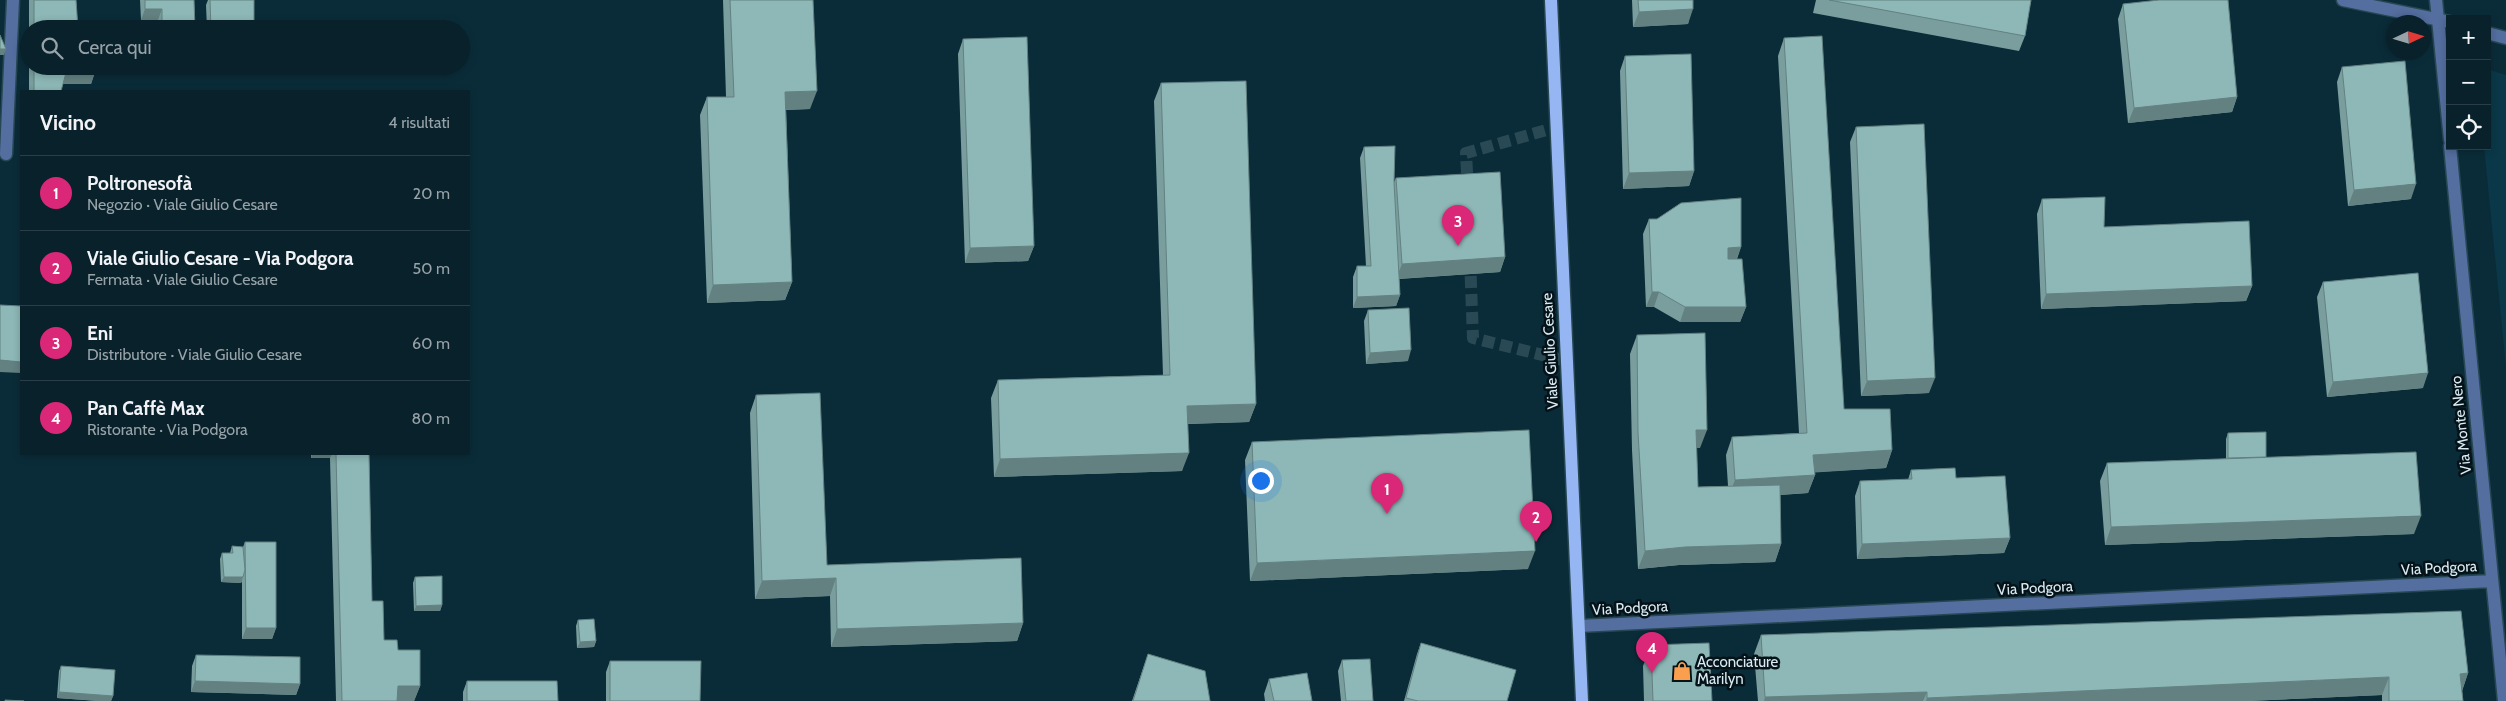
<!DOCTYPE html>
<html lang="it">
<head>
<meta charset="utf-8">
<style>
  :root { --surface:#08212b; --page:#112933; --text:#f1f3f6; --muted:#98a3a9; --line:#293e47; --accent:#db2777 }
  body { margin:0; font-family:Cabin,sans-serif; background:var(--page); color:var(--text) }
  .controls { position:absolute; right:15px; top:15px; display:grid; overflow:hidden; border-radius:0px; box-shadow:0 2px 8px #0003 }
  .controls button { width:45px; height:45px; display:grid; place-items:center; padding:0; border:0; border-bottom:1px solid var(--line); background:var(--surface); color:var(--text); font:25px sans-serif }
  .compass { position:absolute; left:2386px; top:15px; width:45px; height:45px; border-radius:50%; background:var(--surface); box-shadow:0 2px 8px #0003; rotate:86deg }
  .you { position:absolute; left:1260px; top:480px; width:18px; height:18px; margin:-12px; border:4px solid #fff; border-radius:50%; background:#1a73e8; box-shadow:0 0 0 8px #1a73e833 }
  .badge { display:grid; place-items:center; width:32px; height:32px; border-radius:50%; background:var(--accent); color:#fff; font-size:16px; font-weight:700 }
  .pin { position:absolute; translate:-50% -41px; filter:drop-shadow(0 1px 2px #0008) }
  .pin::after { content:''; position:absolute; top:26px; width:18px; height:15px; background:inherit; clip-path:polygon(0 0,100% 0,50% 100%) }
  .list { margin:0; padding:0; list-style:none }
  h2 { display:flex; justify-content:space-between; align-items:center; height:65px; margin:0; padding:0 20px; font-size:21px }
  h2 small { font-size:16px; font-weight:400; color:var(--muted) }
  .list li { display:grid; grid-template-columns:32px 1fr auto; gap:15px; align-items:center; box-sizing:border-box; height:75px; padding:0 20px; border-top:1px solid var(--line) }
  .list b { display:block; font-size:19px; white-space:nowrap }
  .list p { margin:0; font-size:16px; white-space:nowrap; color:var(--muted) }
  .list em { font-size:16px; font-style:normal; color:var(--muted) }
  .icon { flex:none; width:28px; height:28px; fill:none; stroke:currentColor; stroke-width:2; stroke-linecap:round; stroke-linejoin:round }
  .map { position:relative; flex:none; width:2506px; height:701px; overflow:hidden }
  .search { position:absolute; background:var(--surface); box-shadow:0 2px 8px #0003; left:20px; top:20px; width:450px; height:55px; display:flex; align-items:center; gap:12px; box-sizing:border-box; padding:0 18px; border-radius:28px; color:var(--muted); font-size:19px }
  .panel { position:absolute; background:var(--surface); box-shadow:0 2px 8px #0003; left:20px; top:90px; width:450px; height:365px; border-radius:0px }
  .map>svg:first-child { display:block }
</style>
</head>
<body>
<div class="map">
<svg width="2506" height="701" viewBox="0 0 2506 701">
  <rect width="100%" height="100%" fill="#0a2c39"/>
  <path fill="#0a3848" d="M 2487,69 L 2506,75 L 2506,367 L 2484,146 L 2487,146 Z"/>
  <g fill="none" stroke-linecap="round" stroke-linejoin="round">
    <path stroke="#294955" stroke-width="12" stroke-dasharray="12 6" stroke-linecap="butt" d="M 1468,191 L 1466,153 L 1557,127
      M 1470,258 L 1473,338 L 1567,361"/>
    <g stroke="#274753" stroke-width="15">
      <path id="minor" d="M 2343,0 L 2450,22
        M 2436,0 L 2450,140
        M 2487,33 L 2506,38
        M 2450,146 L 2504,701
        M 6,154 L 13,0
        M 1579,626 L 2492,581"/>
    </g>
    <g stroke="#274753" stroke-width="15">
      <path id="major" d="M 1551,0 L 1582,701"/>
    </g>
    <use href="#minor" stroke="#546e9f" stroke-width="12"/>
    <use href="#major" stroke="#95b6f2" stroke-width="12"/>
  </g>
  <path fill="#799e9d" d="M 29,0 L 76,0 L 78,29 L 29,29 L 29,66 L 97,66 L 91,84 L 63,84 L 61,91 L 29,91 Z
    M 140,0 L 194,0 L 195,29 L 158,29 L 158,20 L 141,20 Z
    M 208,0 L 254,0 L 254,29 L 207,29 L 206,5 Z
    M 723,0 L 813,0 L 810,109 L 786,110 L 792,282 L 785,300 L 707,303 L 700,115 L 707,97 L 726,97 Z
    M 1632,0 L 1693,0 L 1688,24 L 1633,27 Z
    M 1816,0 L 2031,0 L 2025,36 L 2019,51 L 1813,13 Z
    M 2123,4 L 2237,97 L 2232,112 L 2128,123 L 2118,19 Z
    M 1784,38 L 1844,409 L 1892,450 L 1886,468 L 1815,472 L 1815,475 L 1808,493 L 1780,495 L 1781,544 L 1775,562 L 1679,565 L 1638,569 L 1632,450 L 1630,354 L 1637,335 L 1700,448 L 1696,448 L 1698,487 L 1728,486 L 1726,455 L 1732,437 L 1799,433 L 1778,56 Z
    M 963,39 L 1034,246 L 1028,261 L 965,263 L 958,54 Z
    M 1625,56 L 1694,171 L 1689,186 L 1623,189 L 1620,71 Z
    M 159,66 L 194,66 L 192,73 L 159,74 Z
    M 208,66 L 230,66 L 227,73 L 208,74 Z
    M 2342,67 L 2411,199 L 2348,206 L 2337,82 Z
    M 1161,83 L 1256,404 L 1249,422 L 1188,424 L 1182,471 L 994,477 L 991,398 L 998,380 L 1163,375 L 1154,101 Z
    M 1856,127 L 1929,393 L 1861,396 L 1850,142 Z
    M 1364,147 L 1394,182 L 1396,178 L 1505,257 L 1500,272 L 1399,279 L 1400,295 L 1396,306 L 1353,308 L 1353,277 L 1357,266 L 1366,266 L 1360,158 Z
    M 2042,199 L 2104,227 L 2252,286 L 2246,301 L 2041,309 L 2037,214 Z
    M 1649,219 L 1741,247 L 1737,259 L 1746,307 L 1740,322 L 1680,322 L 1654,307 L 1646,307 L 1643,234 Z
    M 2323,282 L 2423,388 L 2327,397 L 2317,297 Z
    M 1368,310 L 1408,361 L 1366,364 L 1364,321 Z
    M 756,395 L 827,565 L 1023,623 L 1017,641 L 831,647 L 830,596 L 755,599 L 750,413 Z
    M 2228,433 L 2266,457 L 2414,534 L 2105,545 L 2100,481 L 2107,463 L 2226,459 L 2226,439 Z
    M 1252,442 L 1528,569 L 1250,581 L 1245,460 Z
    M 311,454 L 369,454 L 372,601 L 384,640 L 398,650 L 420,686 L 414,701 L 336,701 L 330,458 L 311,458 Z
    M 1911,470 L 1956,478 L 2010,538 L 2004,553 L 1857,559 L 1855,496 L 1860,481 L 1908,480 Z
    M 245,542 L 276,628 L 272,639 L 242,639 L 242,581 L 241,583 L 221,582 L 220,559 L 222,553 L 230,553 L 232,546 L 243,547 Z
    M 415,577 L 442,605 L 440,611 L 414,611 L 413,583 Z
    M 578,620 L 596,641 L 594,647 L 577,648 L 576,626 Z
    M 1761,635 L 2468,673 L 2462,691 L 2463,701 L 2382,701 L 2382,695 L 2247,701 L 1758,701 L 1754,654 Z
    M 1421,643 L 1507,701 L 1404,701 L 1417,654 Z
    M 1651,645 L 1712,701 L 1644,701 L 1643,666 Z
    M 1148,654 L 1210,701 L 1132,701 Z
    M 196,655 L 300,684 L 296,695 L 191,692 L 192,666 Z
    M 1342,660 L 1373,701 L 1341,701 L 1338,671 Z
    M 610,661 L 700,701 L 606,701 L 606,672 Z
    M 61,666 L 113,696 L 111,701 L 99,701 L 57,698 L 59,671 Z
    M 1269,679 L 1312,701 L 1265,701 L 1264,694 Z
    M 467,681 L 558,701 L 463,701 L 463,692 Z"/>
  <path fill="#638180" d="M 145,9 L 162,9 L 158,20 L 141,20 Z
    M 1693,9 L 1688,24 L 1633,27 L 1639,12 Z
    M 0,49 L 6,49 L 4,55 L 0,55 Z
    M 162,66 L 194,66 L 192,73 L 159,74 Z
    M 211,66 L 230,66 L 227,73 L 208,74 Z
    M 67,69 L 96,69 L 91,84 L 61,84 Z
    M 817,91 L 810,109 L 779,110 L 785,92 Z
    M 2237,97 L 2232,112 L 2128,123 L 2134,108 Z
    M 1694,171 L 1689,186 L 1623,189 L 1629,173 Z
    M 2416,184 L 2411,199 L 2348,206 L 2354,190 Z
    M 1034,246 L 1028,261 L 965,263 L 970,248 Z
    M 1741,247 L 1735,262 L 1722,263 L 1728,248 Z
    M 1505,257 L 1500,272 L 1396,279 L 1402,264 Z
    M 792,282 L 785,300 L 707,303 L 713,285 Z
    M 2252,286 L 2246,301 L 2041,309 L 2046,294 Z
    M 1652,292 L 1659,292 L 1654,307 L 1646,307 Z
    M 1400,295 L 1396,306 L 1353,308 L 1357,297 Z
    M 1685,307 L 1746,307 L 1740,322 L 1680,322 Z
    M 1411,350 L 1408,361 L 1366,364 L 1370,353 Z
    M 0,360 L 21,362 L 21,373 L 0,372 Z
    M 2428,373 L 2423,388 L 2327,397 L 2333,382 Z
    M 1935,378 L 1929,393 L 1861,396 L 1867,381 Z
    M 1256,404 L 1249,422 L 1180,424 L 1187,406 Z
    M 1696,430 L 1707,430 L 1700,448 L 1689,448 Z
    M 1892,450 L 1886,468 L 1807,473 L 1813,455 Z
    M 1189,453 L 1182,471 L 994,477 L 1000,459 Z
    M 312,454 L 332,454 L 330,458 L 311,458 Z
    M 1815,475 L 1808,493 L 1728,498 L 1735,480 Z
    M 2421,516 L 2414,534 L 2105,545 L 2111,527 Z
    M 2010,538 L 2004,553 L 1857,559 L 1862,544 Z
    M 1781,544 L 1775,562 L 1679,565 L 1638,569 L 1645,551 L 1685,547 Z
    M 1535,551 L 1528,569 L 1250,581 L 1257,563 Z
    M 224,577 L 243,577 L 241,583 L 221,582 Z
    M 836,578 L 830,596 L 755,599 L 762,581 Z
    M 442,605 L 440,611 L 414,611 L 416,606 Z
    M 1023,623 L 1017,641 L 831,647 L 837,629 Z
    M 246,628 L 276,628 L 272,639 L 242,639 Z
    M 596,641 L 594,647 L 577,648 L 580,642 Z
    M 2468,673 L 2462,691 L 2460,674 Z
    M 2389,677 L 2382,695 L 2247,701 L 1926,701 L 1927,698 Z
    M 195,681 L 300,684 L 296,695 L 191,692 Z
    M 398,686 L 420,686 L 414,701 L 392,701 Z
    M 59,692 L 113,696 L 111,701 L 99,701 L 57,698 Z
    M 1927,692 L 1923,701 L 1764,701 L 1765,697 Z"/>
  <path fill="#8db8b7" stroke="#638180" d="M 34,0 L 76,0 L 78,29 L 34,29 Z
    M 145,0 L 194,0 L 195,29 L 162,29 L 162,9 L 145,9 Z
    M 210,0 L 254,0 L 254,29 L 211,29 Z
    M 730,0 L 813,0 L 817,91 L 785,92 L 792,282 L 713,285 L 707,97 L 734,97 Z
    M 1638,0 L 1693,0 L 1693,9 L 1639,12 Z
    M 1829,0 L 2031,0 L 2025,36 Z
    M 2159,0 L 2228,0 L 2237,97 L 2134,108 L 2123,4 Z
    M 0,35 L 6,49 L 0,49 Z
    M 1822,36 L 1844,409 L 1890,409 L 1892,450 L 1813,455 L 1815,475 L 1735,480 L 1732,437 L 1807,433 L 1784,38 Z
    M 1027,37 L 1034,246 L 970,248 L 963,39 Z
    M 1691,54 L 1694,171 L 1629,173 L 1625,56 Z
    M 2405,61 L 2416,184 L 2354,190 L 2342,67 Z
    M 34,66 L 97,66 L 96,69 L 67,69 L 61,91 L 34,91 Z
    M 1246,81 L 1256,404 L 1187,406 L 1189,453 L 1000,459 L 998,380 L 1170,375 L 1161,83 Z
    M 1924,124 L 1935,378 L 1867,381 L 1856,127 Z
    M 1395,146 L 1394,182 L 1400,295 L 1357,297 L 1357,266 L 1371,266 L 1364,147 Z
    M 1500,172 L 1505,257 L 1402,264 L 1396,178 Z
    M 2105,197 L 2104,227 L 2249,221 L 2252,286 L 2046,294 L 2042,199 Z
    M 1741,198 L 1741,247 L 1728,248 L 1728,259 L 1742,259 L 1746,307 L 1685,307 L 1659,292 L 1652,292 L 1649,219 L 1657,219 L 1681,203 Z
    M 2418,273 L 2428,373 L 2333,382 L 2323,282 Z
    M 0,305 L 21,306 L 21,362 L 0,360 Z
    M 1409,308 L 1411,350 L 1370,353 L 1368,310 Z
    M 1705,333 L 1707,430 L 1696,430 L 1698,487 L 1780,485 L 1781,544 L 1685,547 L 1645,551 L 1638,432 L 1637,335 Z
    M 820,393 L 827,565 L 1021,558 L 1023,623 L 837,629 L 836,578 L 762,581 L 756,395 Z
    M 1529,430 L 1535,551 L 1257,563 L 1252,442 Z
    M 2266,432 L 2266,457 L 2228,458 L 2228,433 Z
    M 2416,452 L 2421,516 L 2111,527 L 2107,463 Z
    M 336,454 L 369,454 L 372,601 L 383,601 L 384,640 L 397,640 L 398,650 L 420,650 L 420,686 L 398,686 L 397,701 L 342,701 Z
    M 1955,468 L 1956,478 L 2005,476 L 2010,538 L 1862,544 L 1860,481 L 1912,479 L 1911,470 Z
    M 245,542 L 276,542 L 276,628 L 246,628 Z
    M 232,546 L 243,547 L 245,570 L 243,577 L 224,577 L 222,553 L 233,553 Z
    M 442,576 L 442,605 L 416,606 L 415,577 Z
    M 2461,611 L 2468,673 L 2460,674 L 2463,701 L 2389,701 L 2389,677 L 1927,698 L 1927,692 L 1765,697 L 1761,635 Z
    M 594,619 L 596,641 L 580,642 L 578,620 Z
    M 1421,643 L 1516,670 L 1507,701 L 1418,701 L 1406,698 Z
    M 1709,643 L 1712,701 L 1653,701 L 1651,645 Z
    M 1148,654 L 1205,671 L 1210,701 L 1133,701 Z
    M 196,655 L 300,657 L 300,684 L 195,681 Z
    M 1370,659 L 1373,701 L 1346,701 L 1342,660 Z
    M 610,661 L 701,661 L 700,701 L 610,701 Z
    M 61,666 L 115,670 L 113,696 L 59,692 Z
    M 1307,673 L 1312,701 L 1274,701 L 1269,679 Z
    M 467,681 L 557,681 L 558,701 L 467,701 Z
    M 5,700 L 24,701 L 5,701 Z"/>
  <defs>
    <g id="shop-bare" transform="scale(1.5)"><path d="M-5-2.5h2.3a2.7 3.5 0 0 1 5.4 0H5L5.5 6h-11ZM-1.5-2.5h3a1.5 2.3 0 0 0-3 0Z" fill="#f99f4e" stroke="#051218" stroke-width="2.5" paint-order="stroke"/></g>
  </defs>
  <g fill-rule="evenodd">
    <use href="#shop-bare" x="1682" y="671"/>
  </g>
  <g text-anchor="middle" stroke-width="5" stroke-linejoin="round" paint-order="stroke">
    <g font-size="15" fill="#d9ebf4" stroke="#051218">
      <text transform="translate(1550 351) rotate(-93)" y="5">Viale Giulio Cesare</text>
      <text transform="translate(2461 425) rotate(-96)" y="5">Via Monte Nero</text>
      <text transform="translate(2439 568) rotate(-3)" y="5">Via Podgora</text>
      <text transform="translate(2035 588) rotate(-3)" y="5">Via Podgora</text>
      <text transform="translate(1630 608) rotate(-3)" y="5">Via Podgora</text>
    </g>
    <g font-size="15" fill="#d9ebf4" stroke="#051218" text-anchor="start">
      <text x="1697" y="667">Acconciature<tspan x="1697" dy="17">Marilyn</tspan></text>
    </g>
  </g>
</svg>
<div class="controls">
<button>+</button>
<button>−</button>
<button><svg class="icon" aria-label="locate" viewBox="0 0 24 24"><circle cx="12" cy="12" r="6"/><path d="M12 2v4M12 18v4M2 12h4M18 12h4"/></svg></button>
</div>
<svg class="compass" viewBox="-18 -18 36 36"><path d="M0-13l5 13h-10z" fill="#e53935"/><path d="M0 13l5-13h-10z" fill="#98a3a9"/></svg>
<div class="you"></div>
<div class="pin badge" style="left:1387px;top:514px">1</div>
<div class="pin badge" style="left:1536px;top:542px">2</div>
<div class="pin badge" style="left:1458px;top:246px">3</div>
<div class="pin badge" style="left:1652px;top:673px">4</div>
<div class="search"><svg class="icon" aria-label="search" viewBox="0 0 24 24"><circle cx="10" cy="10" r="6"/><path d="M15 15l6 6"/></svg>Cerca qui</div>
<section class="panel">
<h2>Vicino<small>4 risultati</small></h2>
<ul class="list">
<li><span class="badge">1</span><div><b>Poltronesofà</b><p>Negozio · Viale Giulio Cesare</p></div><em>20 m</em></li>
<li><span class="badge">2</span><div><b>Viale Giulio Cesare - Via Podgora</b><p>Fermata · Viale Giulio Cesare</p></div><em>50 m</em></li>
<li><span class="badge">3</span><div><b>Eni</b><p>Distributore · Viale Giulio Cesare</p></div><em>60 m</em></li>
<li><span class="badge">4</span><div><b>Pan Caffè Max</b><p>Ristorante · Via Podgora</p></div><em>80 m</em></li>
</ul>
</section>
</div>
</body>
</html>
